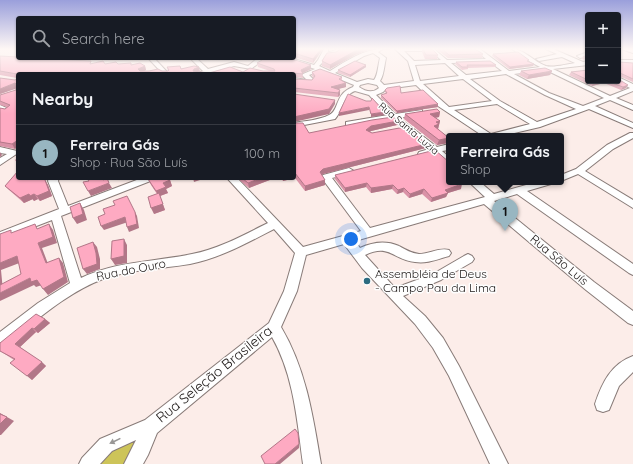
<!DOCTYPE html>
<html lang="en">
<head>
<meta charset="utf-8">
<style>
  :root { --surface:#171b24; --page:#20242c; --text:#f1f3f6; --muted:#9ea1a6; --line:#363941; --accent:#98b6c1 }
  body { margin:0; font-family:Quicksand,sans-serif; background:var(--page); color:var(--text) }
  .controls { position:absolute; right:12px; top:12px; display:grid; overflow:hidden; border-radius:4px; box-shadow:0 1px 3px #0004 }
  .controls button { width:36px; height:36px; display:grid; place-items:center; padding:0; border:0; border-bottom:1px solid var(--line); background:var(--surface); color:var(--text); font:20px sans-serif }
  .you { position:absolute; left:351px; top:239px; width:14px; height:14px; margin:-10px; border:3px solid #fff; border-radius:50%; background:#1a73e8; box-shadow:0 0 0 6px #1a73e833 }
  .badge { display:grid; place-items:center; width:26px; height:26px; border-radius:50%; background:var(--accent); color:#111; font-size:13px; font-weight:700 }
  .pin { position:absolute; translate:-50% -33px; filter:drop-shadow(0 1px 2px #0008) }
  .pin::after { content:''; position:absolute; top:21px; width:14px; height:12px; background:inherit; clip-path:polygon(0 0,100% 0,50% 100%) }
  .popup { position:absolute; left:446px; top:133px; width:118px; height:52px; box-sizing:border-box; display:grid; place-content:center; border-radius:4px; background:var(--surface); filter:drop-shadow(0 1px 3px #0005); font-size:13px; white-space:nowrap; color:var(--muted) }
  .popup b { font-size:15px; color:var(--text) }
  .popup::after { content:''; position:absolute; left:50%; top:100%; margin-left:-8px; border:8px solid transparent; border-top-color:var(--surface) }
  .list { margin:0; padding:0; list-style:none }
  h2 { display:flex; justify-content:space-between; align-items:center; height:52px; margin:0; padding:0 16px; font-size:17px }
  h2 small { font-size:13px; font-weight:400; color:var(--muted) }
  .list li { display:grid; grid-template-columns:26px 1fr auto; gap:12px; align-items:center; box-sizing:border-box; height:56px; padding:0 16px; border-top:1px solid var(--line) }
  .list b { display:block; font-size:15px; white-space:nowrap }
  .list p { margin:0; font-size:13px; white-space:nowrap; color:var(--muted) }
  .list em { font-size:13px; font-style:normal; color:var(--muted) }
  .icon { flex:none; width:22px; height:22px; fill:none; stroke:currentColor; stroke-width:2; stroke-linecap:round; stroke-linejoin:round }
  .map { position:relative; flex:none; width:633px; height:464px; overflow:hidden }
  .search { position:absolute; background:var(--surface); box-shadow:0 1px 3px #0004; left:16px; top:16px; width:280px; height:44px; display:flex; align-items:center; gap:10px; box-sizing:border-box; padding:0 14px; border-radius:4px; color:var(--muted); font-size:15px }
  .panel { position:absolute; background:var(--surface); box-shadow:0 1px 3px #0004; left:16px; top:72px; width:280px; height:108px; border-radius:4px }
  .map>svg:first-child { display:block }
</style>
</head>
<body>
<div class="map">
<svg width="633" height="464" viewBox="0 0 633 464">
  <rect width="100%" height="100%" fill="#fcede9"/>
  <path fill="#cdc459" d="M 131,442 L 136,442 L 127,464 L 93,464 L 105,452 Z"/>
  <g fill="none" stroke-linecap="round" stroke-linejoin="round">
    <g stroke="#887b78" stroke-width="2">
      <path id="minor" d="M 324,49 L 328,49 L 328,52 C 334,52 337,48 344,49 L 335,55 L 326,55 L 324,61 L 319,66 L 330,71 C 346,61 364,49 383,49 L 378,52 L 386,58 C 384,66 384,75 380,81 L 384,85 L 414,81 L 408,61 L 395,49 L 424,49 L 422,51 L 404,51 L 414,61 L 441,60 L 429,49 L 434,49 L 447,60 L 486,59 L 474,49 L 480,49 L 509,71 L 540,67 L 527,60 L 512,49 C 524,49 534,62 546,66 C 554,68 567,64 575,63 L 562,57 L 539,61 L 536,59 L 557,54 L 546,49 L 553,49 L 583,62 L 588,61 L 588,65 L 553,69 L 610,96 L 630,88 L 617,81 L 618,77 L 633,84 L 633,91 L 616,98 L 633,105 L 633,110 L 610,100 L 595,106 L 633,123 L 633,128 L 589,109 L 540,127 L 502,136 L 483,136 L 438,106 L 416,85 L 386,89 L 383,92 L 376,95 L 395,114 L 422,110 L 422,114 L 399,118 L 437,147 L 449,144 L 449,150 L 442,151 L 449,157 L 449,164 L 434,153 L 422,157 L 419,156 L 418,154 L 419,152 L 429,149 L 392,119 L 346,126 L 346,122 L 388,115 L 369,95 L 355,91 C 343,95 343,110 335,119 L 294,127 L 294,123 C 304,121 320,120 329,115 C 340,110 334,94 353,87 L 354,85 L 320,71 L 309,75 L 314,80 L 312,83 L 294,82 L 294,78 L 307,80 L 302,75 L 303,74 L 315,69 L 282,58 L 291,58 L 314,65 L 318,60 ZM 373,53 L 380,58 C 378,65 378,75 374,80 L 368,79 L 357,82 L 335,73 L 364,56 ZM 490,62 L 502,71 L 466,75 L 451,63 ZM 445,63 L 459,76 L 420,81 L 415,65 ZM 546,70 L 604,98 L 583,106 L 549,93 L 514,74 ZM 506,74 L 545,95 L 576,109 L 537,122 L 500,101 L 470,79 ZM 463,79 L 492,101 L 449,107 L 423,84 ZM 368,83 L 377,85 L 379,88 C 373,93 366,92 359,87 L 360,85 ZM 497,104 L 530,124 L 491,134 L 454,110 Z
        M 623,49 L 633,49 L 633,53 L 624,50 Z
        M 588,52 L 588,56 L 580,58 L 577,56 Z
        M 148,58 L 154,58 L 169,74 L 163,74 Z
        M 190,58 L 196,58 L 208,69 L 234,62 L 248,66 L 258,58 L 265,58 L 251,69 L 234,66 L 213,72 L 216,74 L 195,74 L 203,71 Z
        M 618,60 L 633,60 L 633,64 L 618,64 Z
        M 0,105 L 11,110 L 7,112 L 0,110 Z
        M 630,133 L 633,133 L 633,138 L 613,149 L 585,171 L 633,200 L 633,208 L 578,174 L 561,181 L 561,175 L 576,169 L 607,145 Z
        M 0,147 L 17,151 L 18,153 L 0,165 L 0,158 L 7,154 L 0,153 Z
        M 349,168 L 354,171 L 352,173 L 332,178 L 370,228 L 485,197 L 469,182 L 480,182 L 494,194 L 537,182 L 553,182 L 551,184 L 527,191 L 633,264 L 633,275 L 629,273 L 517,194 L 494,201 L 594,282 L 633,311 L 633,325 L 628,323 L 586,290 L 484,204 L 355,241 L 360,248 C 373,242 385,240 399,246 C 406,250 411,253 419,254 C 429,254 440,247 449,250 L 451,253 L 449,256 C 438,259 427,264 415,262 C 393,260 390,243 365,255 L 395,288 L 433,274 L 464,256 L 468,254 L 472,256 L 474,259 L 472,262 L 441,280 L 403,296 L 425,316 L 443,338 L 459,366 L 508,464 L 490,464 L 449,376 L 433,348 L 415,324 L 362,268 L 344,244 L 306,255 L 297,291 L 281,327 C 306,369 313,416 321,464 L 303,464 C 297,420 294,376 272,337 L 157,433 L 148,455 L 143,464 L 124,464 L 136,440 L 112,451 L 100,464 L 79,464 L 82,458 L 100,439 L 145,420 L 269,323 L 284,291 L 295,253 L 274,229 C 247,243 220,258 190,264 C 161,269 131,269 103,279 C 66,293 36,321 5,345 L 0,347 L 0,332 L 38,303 L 70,283 L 52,220 L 0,240 L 0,232 L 59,209 L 48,181 L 49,178 L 59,178 L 58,181 L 68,206 L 142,178 L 155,178 L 153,180 L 61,216 L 81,278 C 116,261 154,262 192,254 C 219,249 243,235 268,223 L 227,178 L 237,178 L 303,247 L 361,231 L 321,177 L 323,175 Z
        M 633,356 L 633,372 L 619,386 L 609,410 L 603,412 L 597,410 L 595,404 C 602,383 611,364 633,356 Z"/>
    </g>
    <use href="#minor" fill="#fff" fill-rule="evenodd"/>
  </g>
  <path fill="#da92a7" d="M 323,49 L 313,63 L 294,57 L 294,51 Z
    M 341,49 L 375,49 L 368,50 L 355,55 L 330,69 L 322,66 L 322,61 Z
    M 422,49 L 438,55 L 437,59 L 425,59 L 422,52 Z
    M 436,49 L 475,49 L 483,54 L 482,58 L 448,58 Z
    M 618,53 L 620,57 L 619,57 L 619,62 L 633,63 L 633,82 L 619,76 Z
    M 493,54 L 534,64 L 533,66 L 509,69 L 492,56 Z
    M 588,55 L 588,60 L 582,59 L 583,56 Z
    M 0,56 L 92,64 L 131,65 L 145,66 L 146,70 L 144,71 L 168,71 L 167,67 L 200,71 L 197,72 L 209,73 L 243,72 L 270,71 L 258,67 L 257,63 L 261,61 L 261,59 L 311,69 L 302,73 L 303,78 L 294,77 L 294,74 L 18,74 L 15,149 L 0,146 L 0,108 L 5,109 L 7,107 L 0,105 L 0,95 L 16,90 L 16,88 L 0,94 L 17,79 L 17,78 L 0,75 Z
    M 456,62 L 496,65 L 495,67 L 468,68 L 468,69 L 462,70 L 455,64 Z
    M 366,67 L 350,77 L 338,73 L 338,70 Z
    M 588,70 L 588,81 L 618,81 L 626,88 L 621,90 L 604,83 L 592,86 L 569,75 L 571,72 Z
    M 521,71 L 552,71 L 550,75 L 527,79 L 519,75 Z
    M 312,72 L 342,77 L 342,81 L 346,87 L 337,89 L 340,90 L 340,95 L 338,97 L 294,92 L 294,79 L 312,80 L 314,78 L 312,76 Z
    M 385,90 L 438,107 L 397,113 L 381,98 L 381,95 L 386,93 L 385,92 Z
    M 440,112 L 439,117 L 435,118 L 440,121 L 438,129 L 448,143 L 437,145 L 404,119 L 405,114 Z
    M 398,121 L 397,125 L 371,131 L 369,132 L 426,148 L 323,174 L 321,175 L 325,185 L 305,191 L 295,178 L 283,181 L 281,178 L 294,178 L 294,123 L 309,133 Z
    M 18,157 L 18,164 L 15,160 Z
    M 335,175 L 449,182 L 461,189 L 448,193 L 446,197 L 431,202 L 422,194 L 409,198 L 403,192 L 397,194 L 392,189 L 371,193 L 366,187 L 345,192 L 335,179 Z
    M 18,178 L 44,178 L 44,179 L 48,185 L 52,196 L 40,201 L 38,199 L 34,201 L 33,199 L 24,203 L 9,190 L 5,186 Z
    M 237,178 L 275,178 L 249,188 Z
    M 148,179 L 170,180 L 172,186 L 166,189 L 168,193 L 160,196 L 165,210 L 154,214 L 157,194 L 151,185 Z
    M 45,319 L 50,323 L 38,333 L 36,332 L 20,347 L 46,366 L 32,380 L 14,360 L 0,351 L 0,343 Z"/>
  <path fill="#b27788" d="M 321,49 L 323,49 L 313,63 L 313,59 Z
    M 361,49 L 375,49 L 368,50 L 355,55 L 330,69 L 330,65 L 355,51 Z
    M 384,49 L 390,49 L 390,50 L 383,50 Z
    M 534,64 L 533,66 L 509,69 L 510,67 Z
    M 311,65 L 311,69 L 301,74 L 301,70 Z
    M 366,65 L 366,67 L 350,77 L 350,75 Z
    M 145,66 L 146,70 L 140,73 L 138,69 Z
    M 199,67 L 200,71 L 194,73 L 193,71 L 194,69 Z
    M 552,71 L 550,75 L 527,79 L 529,75 Z
    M 603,81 L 606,81 L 604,83 L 592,86 L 593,83 Z
    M 15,83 L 18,88 L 0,94 L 0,89 Z
    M 346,83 L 346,87 L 331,91 L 331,87 Z
    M 628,85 L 626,88 L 621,90 L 623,87 Z
    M 340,90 L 340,95 L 338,97 L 338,93 Z
    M 335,100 L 335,104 L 329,114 L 294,122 L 294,117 Z
    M 438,104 L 438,107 L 397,113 L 397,111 Z
    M 369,107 L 369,110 L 339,116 L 339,113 Z
    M 385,112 L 385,115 L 371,117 L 371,114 Z
    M 440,112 L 439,117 L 429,119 L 430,114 Z
    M 398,121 L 397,125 L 371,131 L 366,135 L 366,130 L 371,126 Z
    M 440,121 L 438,129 L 433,131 L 436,122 Z
    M 449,138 L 448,143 L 437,145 L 439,140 Z
    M 18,140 L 18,147 L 15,149 L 12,144 Z
    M 427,144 L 426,148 L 323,174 L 320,177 L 320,172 L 323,169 Z
    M 0,152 L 2,155 L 0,157 Z
    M 295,173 L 295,178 L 283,181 L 283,178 L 294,178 L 294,174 Z
    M 193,178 L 206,178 L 194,182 Z
    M 261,178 L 275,178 L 249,188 L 248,183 Z
    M 45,180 L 48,185 L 52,196 L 40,201 L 37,196 Z
    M 170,180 L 172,186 L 166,189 L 168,193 L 160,196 L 165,210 L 154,214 L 151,208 L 159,197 L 156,191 L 163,183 Z
    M 325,180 L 325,185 L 305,191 L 305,186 Z
    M 109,183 L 112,188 L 91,196 L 88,191 Z
    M 367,183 L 366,187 L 345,192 L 345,188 Z
    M 462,184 L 461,189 L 448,193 L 446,197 L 431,202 L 432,198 L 445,190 Z
    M 393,185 L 392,189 L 371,193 L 371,188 Z
    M 404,188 L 403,192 L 397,194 L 398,190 Z
    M 424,189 L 422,194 L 409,198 L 410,194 Z
    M 29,194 L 33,199 L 24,203 L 20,198 Z
    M 34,194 L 38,199 L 34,201 L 30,196 Z
    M 80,203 L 84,210 L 87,220 L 77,224 L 73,218 Z
    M 135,212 L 137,216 L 139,228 L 129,232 L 127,227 Z
    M 125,217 L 128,222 L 104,230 L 101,226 Z
    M 49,224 L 53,230 L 57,243 L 42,248 L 50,269 L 46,263 L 38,243 Z
    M 124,239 L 127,245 L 127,263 L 115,265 L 111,259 Z
    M 93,242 L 97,247 L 100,259 L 100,269 L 87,274 L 83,269 Z
    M 17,256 L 22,262 L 1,270 L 3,291 L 0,289 L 0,263 Z
    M 59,258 L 63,263 L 68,282 L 48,295 L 43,289 Z
    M 30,278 L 37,280 L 42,285 L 36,287 L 34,285 L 0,301 L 0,293 Z
    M 45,319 L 50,323 L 38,333 L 34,329 Z
    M 32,328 L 36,332 L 20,347 L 15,344 Z
    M 42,362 L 46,366 L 32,380 L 27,376 Z
    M 0,413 L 14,421 L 1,435 L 0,435 Z
    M 299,444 L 299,448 L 280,464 L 275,464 Z"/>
  <path fill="#feaac2" stroke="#b27788" d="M 301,49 L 321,49 L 313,59 L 294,53 L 294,51 Z
    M 341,49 L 361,49 L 355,51 L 330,65 L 322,61 L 327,53 L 336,52 Z
    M 423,49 L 432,49 L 438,55 L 426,55 Z
    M 442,49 L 475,49 L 483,54 L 449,55 Z
    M 518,52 L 529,60 L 527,61 L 534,64 L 510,67 L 493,54 Z
    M 0,56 L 18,57 L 18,58 L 32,58 L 91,61 L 90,64 L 103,61 L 105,64 L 116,62 L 118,64 L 131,63 L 131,65 L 140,63 L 145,66 L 138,69 L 140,71 L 149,71 L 158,69 L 162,71 L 168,71 L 169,70 L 167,67 L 180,66 L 181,69 L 194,66 L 199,67 L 194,69 L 193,71 L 209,73 L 230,67 L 243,72 L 250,68 L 263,71 L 275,71 L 274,69 L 257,63 L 262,60 L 261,59 L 262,58 L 289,58 L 311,65 L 301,70 L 303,74 L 293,73 L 293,74 L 18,74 L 18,140 L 12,144 L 0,142 L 0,108 L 5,109 L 10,105 L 0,101 L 0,95 L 16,90 L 17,85 L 15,83 L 0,89 L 0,78 L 15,80 L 17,79 L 17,74 L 0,71 Z
    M 618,56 L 619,56 L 619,62 L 633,63 L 633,79 L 620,73 L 618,74 L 618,75 Z
    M 355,61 L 366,65 L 350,75 L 338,70 Z
    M 490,61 L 496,65 L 467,65 L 468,67 L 462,67 L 456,62 Z
    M 545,68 L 552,71 L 529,75 L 521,71 Z
    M 320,69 L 342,77 L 339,79 L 346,83 L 331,87 L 340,90 L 338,93 L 294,88 L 294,79 L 312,80 L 315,76 L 312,72 Z
    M 588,70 L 588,80 L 571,72 Z
    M 618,79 L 628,85 L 623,87 L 607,81 L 618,81 Z
    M 589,81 L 603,81 L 593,83 Z
    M 400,86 L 401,93 L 423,90 L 438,104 L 397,111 L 381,95 L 387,93 L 385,90 L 387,88 Z
    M 294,94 L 335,100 L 329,109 L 294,117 Z
    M 348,94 L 366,101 L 371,101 L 372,98 L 385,112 L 371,114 L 369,107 L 339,113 Z
    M 437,109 L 440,112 L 430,114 L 440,121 L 436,122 L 439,124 L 434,126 L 449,138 L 439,140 L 405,114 Z
    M 393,117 L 398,121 L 371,126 L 366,130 L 372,133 L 405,127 L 427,144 L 323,169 L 320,172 L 325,180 L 305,186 L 295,173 L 294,174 L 294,123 L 303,123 L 309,133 L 372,120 Z
    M 435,150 L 449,162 L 449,182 L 459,182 L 462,184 L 445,190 L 448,193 L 432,198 L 424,189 L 410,194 L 404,188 L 398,190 L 393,185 L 371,188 L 367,183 L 345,188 L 335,175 Z
    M 18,171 L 18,178 L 43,178 L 45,180 L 49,191 L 37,196 L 34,194 L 30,196 L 29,194 L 20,198 L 5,186 Z
    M 87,178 L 101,178 L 103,180 L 107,178 L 109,183 L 88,191 L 83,182 L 89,181 Z
    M 151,178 L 168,178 L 170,180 L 163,183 L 166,187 L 156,191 L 148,179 Z
    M 242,178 L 261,178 L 248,183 Z
    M 159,193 L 163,204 L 151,208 L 148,197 Z
    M 127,196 L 135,212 L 137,224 L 127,227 L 125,217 L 101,226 L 98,217 L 105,214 L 103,209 L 115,205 L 113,201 Z
    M 80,203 L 83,214 L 73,218 L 70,207 Z
    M 35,224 L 37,229 L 49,224 L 53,237 L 38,243 L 46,263 L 59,258 L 64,277 L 43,289 L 37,280 L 31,282 L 30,278 L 0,293 L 0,285 L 21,274 L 17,256 L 0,263 L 0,234 L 11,230 L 11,233 Z
    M 124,239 L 124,256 L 111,259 L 112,241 Z
    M 93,242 L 96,253 L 97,264 L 83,269 L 77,248 Z
    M 36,314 L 45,319 L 34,329 L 32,328 L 15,344 L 42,362 L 27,376 L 10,363 L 15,359 L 0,351 L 0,343 Z
    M 0,414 L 7,417 L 0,424 Z
    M 295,429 L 298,433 L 299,444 L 275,464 L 265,464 L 261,456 Z"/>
  <defs><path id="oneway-solid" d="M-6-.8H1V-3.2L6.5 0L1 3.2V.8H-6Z"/></defs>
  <use fill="#999796" href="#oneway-solid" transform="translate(115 441) rotate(154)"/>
  <linearGradient id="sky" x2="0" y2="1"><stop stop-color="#9a9fdb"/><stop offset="0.43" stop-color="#fef7f5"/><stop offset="1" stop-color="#fef7f5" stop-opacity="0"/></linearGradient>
  <rect width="633" height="114" fill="url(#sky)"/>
  <circle fill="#2c6b80" stroke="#fefefe" stroke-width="1.5" cx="367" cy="281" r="4"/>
  <g text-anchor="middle" stroke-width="3" stroke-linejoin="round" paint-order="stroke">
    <g font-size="10" fill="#1c1716" stroke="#fefefe">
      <text transform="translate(409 128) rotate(40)" y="4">Rua Santa Luzia</text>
    </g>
    <g font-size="12" fill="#1c1716" stroke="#fefefe">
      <text transform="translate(559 260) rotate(40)" y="4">Rua São Luís</text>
      <text transform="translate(131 270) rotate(-11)" y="4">Rua do Ouro</text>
    </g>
    <g font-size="12" fill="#1c1716" stroke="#fefefe" text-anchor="start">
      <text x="375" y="278">Assembléia de Deus<tspan x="375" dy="14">- Campo Pau da Lima</tspan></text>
    </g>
    <g font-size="14" fill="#1c1716" stroke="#fefefe">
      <text transform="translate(214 374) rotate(-39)" y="5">Rua Seleção Brasileira</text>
    </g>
  </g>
</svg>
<div class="controls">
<button>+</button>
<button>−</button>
</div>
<div class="you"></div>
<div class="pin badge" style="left:505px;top:231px">1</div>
<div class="popup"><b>Ferreira Gás</b>Shop</div>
<div class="search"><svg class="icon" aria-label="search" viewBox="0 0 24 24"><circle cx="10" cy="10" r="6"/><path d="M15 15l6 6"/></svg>Search here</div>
<section class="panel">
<h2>Nearby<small></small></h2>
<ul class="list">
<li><span class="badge">1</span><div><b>Ferreira Gás</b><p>Shop · Rua São Luís</p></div><em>100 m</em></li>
</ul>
</section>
</div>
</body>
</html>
